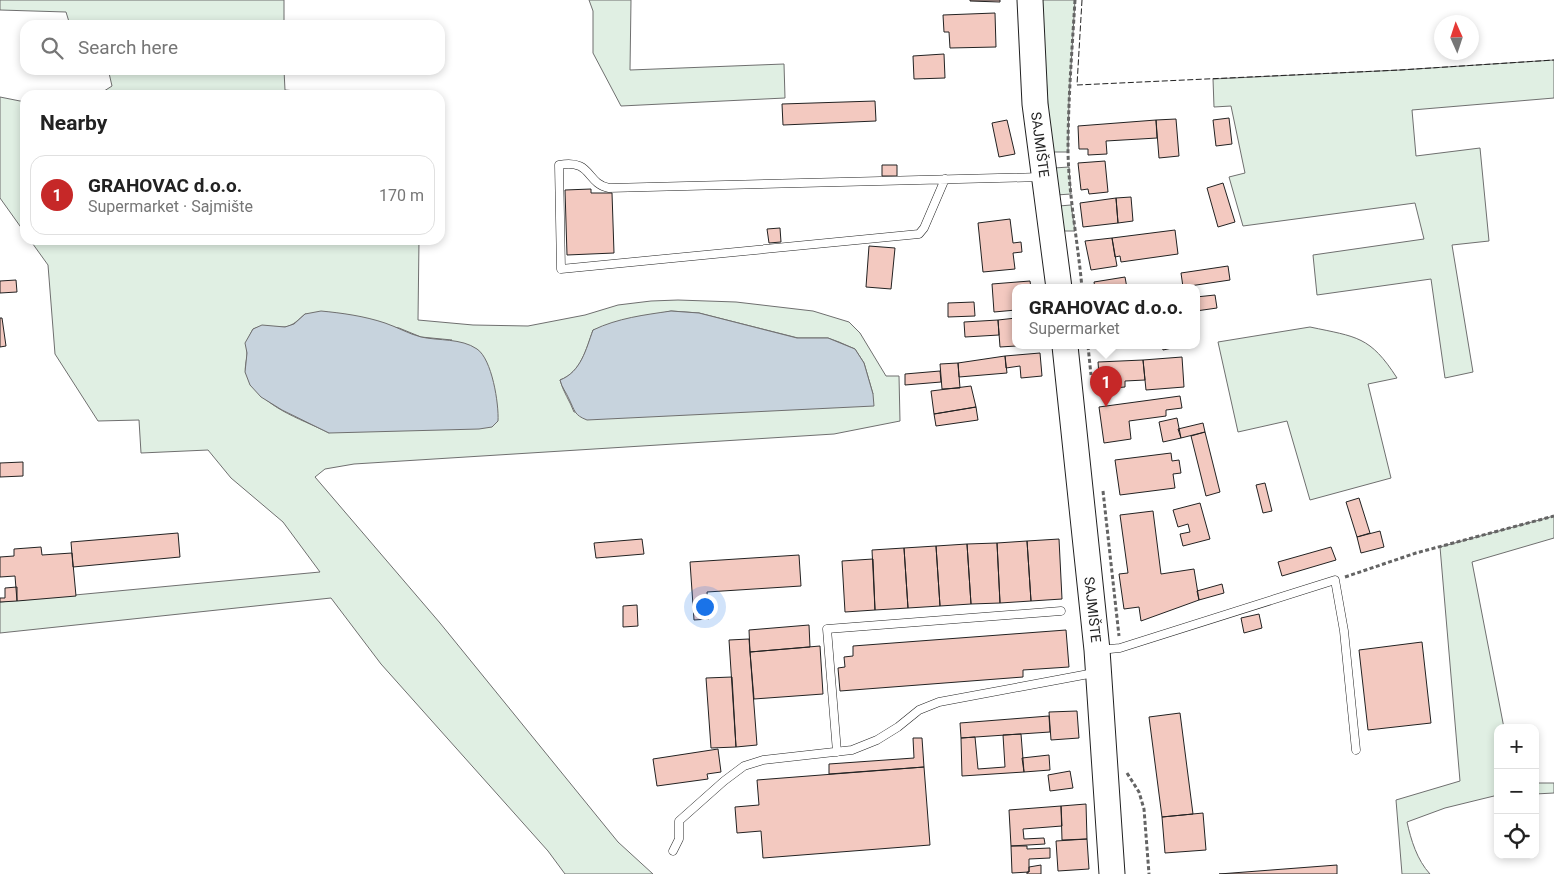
<!DOCTYPE html>
<html lang="en">
<head>
<meta charset="utf-8">
<style>
  :root { --surface:#fff; --page:#f6f6f6; --text:#222; --muted:#767676; --line:#e0e0e0; --accent:#c62828 }
  body { margin:0; font-family:Roboto,sans-serif; background:var(--page); color:var(--text) }
  .controls { position:absolute; right:15px; bottom:15px; display:grid; overflow:hidden; border-radius:10px; box-shadow:0 2px 8px #0003 }
  .controls button { width:45px; height:45px; display:grid; place-items:center; padding:0; border:0; border-bottom:1px solid var(--line); background:var(--surface); color:var(--text); font:25px sans-serif }
  .compass { position:absolute; left:1434px; top:15px; width:45px; height:45px; border-radius:50%; background:var(--surface); box-shadow:0 2px 8px #0003; rotate:357deg }
  .you { position:absolute; left:704px; top:606px; width:18px; height:18px; margin:-12px; border:4px solid #fff; border-radius:50%; background:#1a73e8; box-shadow:0 0 0 8px #1a73e833 }
  .badge { display:grid; place-items:center; width:32px; height:32px; border-radius:50%; background:var(--accent); color:#fff; font-size:16px; font-weight:700 }
  .pin { position:absolute; translate:-50% -41px; filter:drop-shadow(0 1px 2px #0008) }
  .pin::after { content:''; position:absolute; top:26px; width:18px; height:15px; background:inherit; clip-path:polygon(0 0,100% 0,50% 100%) }
  .popup { position:absolute; left:1012px; top:284px; width:188px; height:65px; box-sizing:border-box; display:grid; place-content:center; border-radius:10px; background:var(--surface); filter:drop-shadow(0 1px 4px #0005); font-size:16px; white-space:nowrap; color:var(--muted) }
  .popup b { font-size:19px; color:var(--text) }
  .popup::after { content:''; position:absolute; left:50%; top:100%; margin-left:-10px; border:10px solid transparent; border-top-color:var(--surface) }
  .list { margin:0; padding:0; list-style:none }
  h2 { display:flex; justify-content:space-between; align-items:center; height:65px; margin:0; padding:0 20px; font-size:21px }
  h2 small { font-size:16px; font-weight:400; color:var(--muted) }
  .list li { display:grid; grid-template-columns:32px 1fr auto; gap:15px; align-items:center; box-sizing:border-box; height:80px; margin:0 10px 10px; padding:0 10px; border:1px solid var(--line); border-radius:15px }
  .list b { display:block; font-size:19px; white-space:nowrap }
  .list p { margin:0; font-size:16px; white-space:nowrap; color:var(--muted) }
  .list em { font-size:16px; font-style:normal; color:var(--muted) }
  .icon { flex:none; width:28px; height:28px; fill:none; stroke:currentColor; stroke-width:2; stroke-linecap:round; stroke-linejoin:round }
  .map { position:relative; flex:none; width:1554px; height:874px; overflow:hidden }
  .search { position:absolute; background:var(--surface); box-shadow:0 2px 8px #0003; left:20px; top:20px; width:425px; height:55px; display:flex; align-items:center; gap:12px; box-sizing:border-box; padding:0 18px; border-radius:15px; color:var(--muted); font-size:19px }
  .panel { position:absolute; background:var(--surface); box-shadow:0 2px 8px #0003; left:20px; top:90px; width:425px; height:155px; border-radius:15px }
  .map>svg:first-child { display:block }
</style>
</head>
<body>
<div class="map">
<svg width="1554" height="874" viewBox="0 0 1554 874">
  <rect width="100%" height="100%" fill="#fff"/>
  <path fill="#e0efe3" stroke="#6f6f6f" fill-rule="evenodd" d="M 0,0 L 284,0 L 284,25 L 70,25 L 66,12 L 0,10 Z
    M 589,0 L 631,0 L 630,70 L 784,64 L 785,98 L 621,106 L 593,53 L 593,11 Z
    M 1041,0 L 1075,0 L 1069,100 L 1068,152 L 1051,152 Z
    M 1554,60 L 1554,98 L 1412,110 L 1416,156 L 1480,148 L 1489,241 L 1452,245 L 1473,372 L 1445,378 L 1431,279 L 1317,295 L 1313,255 L 1424,239 L 1415,203 L 1243,226 L 1229,177 L 1245,173 L 1231,106 L 1214,107 L 1213,79 L 1400,70 Z
    M 105,70 L 284,70 L 285,90 L 340,95 L 95,95 L 101,93 L 112,86 L 109,73 Z
    M 0,97 L 25,102 L 25,233 L 0,198 Z
    M 1069,167 L 1071,194 L 1056,195 L 1054,168 Z
    M 1071,205 L 1075,231 L 1060,231 L 1059,206 Z
    M 30,240 L 419,240 L 418,320 L 473,325 L 528,326 L 585,315 L 618,305 L 651,301 L 678,300 L 736,302 L 813,311 L 849,322 L 860,333 L 886,376 L 899,376 L 900,421 L 834,434 L 354,464 L 325,469 L 315,477 L 440,623 L 618,842 L 653,874 L 565,874 L 548,851 L 381,664 L 331,598 L 0,633 L 0,602 L 320,572 L 283,522 L 231,478 L 208,450 L 141,453 L 139,420 L 98,421 L 55,354 L 48,265 ZM 671,311 L 699,313 L 798,338 L 828,338 L 839,342 L 855,349 L 864,363 L 873,394 L 574,412 C 570,401 563,392 560,380 C 581,372 586,350 593,330 ZM 305,314 L 399,328 L 421,337 L 452,340 L 329,433 C 300,418 259,407 246,373 C 244,368 247,360 247,354 C 247,339 246,343 253,329 C 264,324 273,328 285,327 C 293,326 299,319 305,314 Z
    M 1310,327 C 1357,337 1370,336 1397,378 L 1368,384 L 1391,478 L 1310,500 L 1287,421 L 1238,432 L 1218,342 Z
    M 1554,516 L 1554,538 L 1472,562 L 1504,728 L 1498,728 L 1498,795 L 1445,808 L 1407,822 C 1411,840 1417,860 1430,874 L 1402,874 L 1396,800 L 1460,781 L 1440,547 Z
    M 1535,783 L 1554,783 L 1554,793 L 1535,794 Z"/>
  <path fill="#c7d3dd" stroke="#6f6f6f" d="M 321,311 C 342,313 364,316 385,323 C 397,327 409,334 421,337 C 439,341 461,338 477,349 C 492,359 499,404 498,421 L 492,427 L 479,429 L 329,433 L 282,410 L 261,397 L 250,385 L 245,372 L 247,353 L 245,343 L 253,329 L 262,325 L 285,327 L 294,324 L 305,314 Z
    M 671,311 L 699,313 L 797,338 L 828,338 L 855,349 L 864,363 L 873,394 L 874,406 L 587,420 C 574,415 575,411 569,399 C 566,392 562,388 560,380 C 581,372 586,349 593,330 C 618,318 644,315 671,311 Z"/>
  <path fill="#f3c9c0" stroke="#222" d="M 970,0 L 1000,0 L 1000,2 L 970,1 Z
    M 995,13 L 996,47 L 950,48 L 949,32 L 944,32 L 943,15 Z
    M 944,54 L 945,78 L 914,79 L 913,56 Z
    M 875,101 L 876,121 L 783,125 L 782,104 Z
    M 1229,118 L 1232,144 L 1216,146 L 1213,120 Z
    M 1176,119 L 1179,156 L 1159,158 L 1156,120 Z
    M 1007,120 L 1015,154 L 999,157 L 992,123 Z
    M 1156,120 L 1157,138 L 1106,141 L 1107,154 L 1088,155 L 1088,149 L 1079,149 L 1078,126 Z
    M 1105,161 L 1108,192 L 1089,194 L 1088,189 L 1081,190 L 1078,163 Z
    M 882,165 L 897,165 L 897,176 L 882,176 Z
    M 1223,183 L 1235,222 L 1218,227 L 1207,188 Z
    M 591,189 L 591,193 L 612,193 L 614,253 L 567,255 L 565,190 Z
    M 1131,197 L 1133,221 L 1118,223 L 1116,198 Z
    M 1116,198 L 1118,223 L 1083,227 L 1080,203 Z
    M 1010,219 L 1013,243 L 1021,242 L 1022,252 L 1013,253 L 1015,269 L 983,272 L 978,223 Z
    M 780,228 L 781,242 L 769,243 L 767,229 Z
    M 1175,230 L 1178,254 L 1121,262 L 1120,256 L 1115,257 L 1112,238 Z
    M 1112,238 L 1117,266 L 1091,270 L 1085,241 Z
    M 869,246 L 895,248 L 891,289 L 866,287 Z
    M 1228,266 L 1230,280 L 1183,287 L 1181,273 Z
    M 1125,277 L 1127,288 L 1095,288 L 1094,282 Z
    M 16,280 L 17,292 L 0,293 L 0,281 Z
    M 1030,281 L 1031,288 L 1016,288 L 1016,310 L 994,312 L 992,284 Z
    M 1215,295 L 1217,308 L 1196,311 L 1196,297 Z
    M 974,302 L 975,316 L 948,317 L 948,303 Z
    M 0,318 L 2,318 L 6,346 L 0,347 Z
    M 1016,318 L 1016,346 L 1000,347 L 998,320 Z
    M 998,320 L 999,335 L 965,337 L 964,322 Z
    M 1098,346 L 1119,346 L 1120,348 L 1099,350 Z
    M 1162,346 L 1181,346 L 1163,350 Z
    M 1040,353 L 1042,376 L 1021,378 L 1020,366 L 1006,368 L 1005,356 Z
    M 1005,356 L 1007,373 L 959,377 L 958,363 Z
    M 1182,357 L 1184,387 L 1146,390 L 1143,360 Z
    M 1143,360 L 1145,380 L 1125,381 L 1125,387 L 1100,389 L 1098,362 Z
    M 958,363 L 960,388 L 942,389 L 940,364 Z
    M 940,371 L 941,382 L 905,385 L 905,374 Z
    M 971,386 L 976,407 L 934,414 L 931,391 Z
    M 1180,396 L 1182,408 L 1166,410 L 1166,416 L 1129,421 L 1131,439 L 1104,443 L 1099,407 Z
    M 976,407 L 978,420 L 936,426 L 934,414 Z
    M 1177,418 L 1181,438 L 1163,442 L 1159,422 Z
    M 1203,423 L 1205,432 L 1181,438 L 1178,429 Z
    M 1205,432 L 1220,492 L 1206,496 L 1191,436 Z
    M 1171,453 L 1172,461 L 1179,460 L 1181,473 L 1173,474 L 1175,488 L 1120,495 L 1115,460 Z
    M 23,462 L 23,476 L 0,477 L 0,463 Z
    M 1265,483 L 1272,511 L 1263,513 L 1256,485 Z
    M 1359,498 L 1370,533 L 1357,537 L 1346,502 Z
    M 1200,503 L 1210,539 L 1183,546 L 1180,534 L 1190,532 L 1188,524 L 1178,527 L 1173,510 Z
    M 1153,511 L 1161,574 L 1194,569 L 1199,600 L 1141,621 L 1139,607 L 1124,609 L 1119,574 L 1128,573 L 1120,515 Z
    M 1380,531 L 1384,547 L 1361,553 L 1357,537 Z
    M 178,533 L 180,557 L 73,567 L 71,542 Z
    M 642,539 L 644,554 L 596,558 L 594,543 Z
    M 1059,539 L 1062,599 L 1031,601 L 1027,541 Z
    M 1027,541 L 1031,601 L 1000,603 L 997,543 Z
    M 997,543 L 1000,603 L 971,604 L 967,544 Z
    M 967,544 L 971,604 L 940,606 L 936,546 Z
    M 936,546 L 940,606 L 908,608 L 904,548 Z
    M 41,547 L 42,555 L 72,553 L 76,596 L 17,601 L 15,576 L 0,577 L 0,557 L 14,556 L 14,549 Z
    M 1331,547 L 1336,560 L 1282,576 L 1278,562 Z
    M 904,548 L 908,608 L 875,610 L 872,550 Z
    M 799,555 L 801,586 L 707,592 L 709,619 L 694,620 L 690,562 Z
    M 873,559 L 875,610 L 845,612 L 842,561 Z
    M 1222,584 L 1224,593 L 1199,600 L 1197,591 Z
    M 17,587 L 17,601 L 0,602 L 0,598 L 5,598 L 5,588 Z
    M 637,605 L 638,626 L 623,627 L 623,606 Z
    M 1259,614 L 1262,628 L 1244,633 L 1241,618 Z
    M 809,625 L 810,647 L 750,652 L 749,630 Z
    M 1066,630 L 1069,667 L 1023,670 L 1023,677 L 840,691 L 838,668 L 845,667 L 844,657 L 853,656 L 853,646 Z
    M 749,639 L 757,745 L 736,747 L 729,640 Z
    M 1422,642 L 1431,723 L 1368,730 L 1359,650 Z
    M 820,646 L 823,694 L 754,699 L 750,652 Z
    M 732,677 L 736,747 L 711,748 L 706,678 Z
    M 1077,711 L 1079,738 L 1051,740 L 1049,712 Z
    M 1180,713 L 1193,814 L 1162,817 L 1149,717 Z
    M 1049,716 L 1050,732 L 961,738 L 960,723 Z
    M 1021,734 L 1024,772 L 962,776 L 961,738 L 975,737 L 978,769 L 1005,767 L 1003,735 Z
    M 913,738 L 922,738 L 924,767 L 829,774 L 829,764 L 914,758 Z
    M 718,749 L 721,772 L 707,774 L 708,779 L 657,786 L 653,759 Z
    M 1049,755 L 1050,770 L 1024,772 L 1022,758 Z
    M 924,767 L 930,845 L 763,858 L 761,831 L 737,833 L 735,807 L 759,805 L 757,780 Z
    M 1070,771 L 1073,788 L 1050,791 L 1048,775 Z
    M 1086,804 L 1087,839 L 1062,840 L 1061,806 Z
    M 1061,806 L 1062,826 L 1023,829 L 1024,839 L 1044,838 L 1045,844 L 1011,846 L 1009,810 Z
    M 1203,813 L 1206,850 L 1165,853 L 1162,817 Z
    M 1087,839 L 1089,869 L 1058,871 L 1056,841 Z
    M 1011,846 L 1027,846 L 1027,849 L 1050,848 L 1050,858 L 1029,859 L 1029,872 L 1012,873 Z
    M 1041,865 L 1041,874 L 1027,874 L 1027,872 L 1029,872 L 1029,867 Z
    M 1337,865 L 1337,874 L 1219,874 Z"/>
  <g fill="none" stroke-linecap="round" stroke-linejoin="round">
    <g stroke="#222" stroke-width="9">
      <path id="lane" d="M 945,179 L 924,228 L 919,234 L 561,269 L 559,165 C 593,159 585,183 609,188 L 1042,177
        M 1099,650 L 1120,648 L 1335,580 L 1344,631 L 1356,750
        M 837,752 L 827,629 L 1061,611
        M 673,851 L 679,839 L 679,821 L 724,781 L 744,766 L 763,760 L 852,750 L 877,740 L 898,727 L 919,710 L 939,702 L 1094,673"/>
    </g>
    <g stroke="#222" stroke-width="27">
      <g id="primary">
        <path id="s1" d="M 1030,0 L 1035,104 L 1059,288"/>
        <path id="s2" d="M 1065,346 L 1097,650 L 1112,874"/>
      </g>
    </g>
    <path stroke="#646464" stroke-width="3" stroke-dasharray="4 2.5" stroke-linecap="butt" d="M 1075,0 C 1072,51 1068,101 1068,152 C 1069,198 1078,243 1082,288
      M 1088,346 L 1091,375
      M 1103,491 L 1119,636
      M 1345,577 L 1416,553 L 1554,516
      M 1127,773 L 1139,792 L 1144,809 L 1149,874"/>
    <use href="#lane" stroke="#fff" stroke-width="8"/>
    <use href="#primary" stroke="#fff" stroke-width="25"/>
    <path stroke="#222" stroke-width="1" stroke-dasharray="6 2.5" stroke-linecap="butt" d="M 1082,0 L 1077,85 L 1400,70 L 1554,60"/>
  </g>
  <g text-anchor="middle" stroke-width="4" stroke-linejoin="round" paint-order="stroke">
    <g font-size="14" fill="#222" stroke="#fff">
      <text dy="5" stroke="none"><textPath href="#s1" startOffset="145">SAJMIŠTE</textPath></text>
      <text dy="5" stroke="none"><textPath href="#s2" startOffset="265">SAJMIŠTE</textPath></text>
    </g>
  </g>
</svg>
<div class="controls">
<button>+</button>
<button>−</button>
<button><svg class="icon" aria-label="locate" viewBox="0 0 24 24"><circle cx="12" cy="12" r="6"/><path d="M12 2v4M12 18v4M2 12h4M18 12h4"/></svg></button>
</div>
<svg class="compass" viewBox="-18 -18 36 36"><path d="M0-13l5 13h-10z" fill="#e53935"/><path d="M0 13l5-13h-10z" fill="#767676"/></svg>
<div class="you"></div>
<div class="pin badge" style="left:1106px;top:407px">1</div>
<div class="popup"><b>GRAHOVAC d.o.o.</b>Supermarket</div>
<div class="search"><svg class="icon" aria-label="search" viewBox="0 0 24 24"><circle cx="10" cy="10" r="6"/><path d="M15 15l6 6"/></svg>Search here</div>
<section class="panel">
<h2>Nearby<small></small></h2>
<ul class="list">
<li><span class="badge">1</span><div><b>GRAHOVAC d.o.o.</b><p>Supermarket · Sajmište</p></div><em>170 m</em></li>
</ul>
</section>
</div>
</body>
</html>
